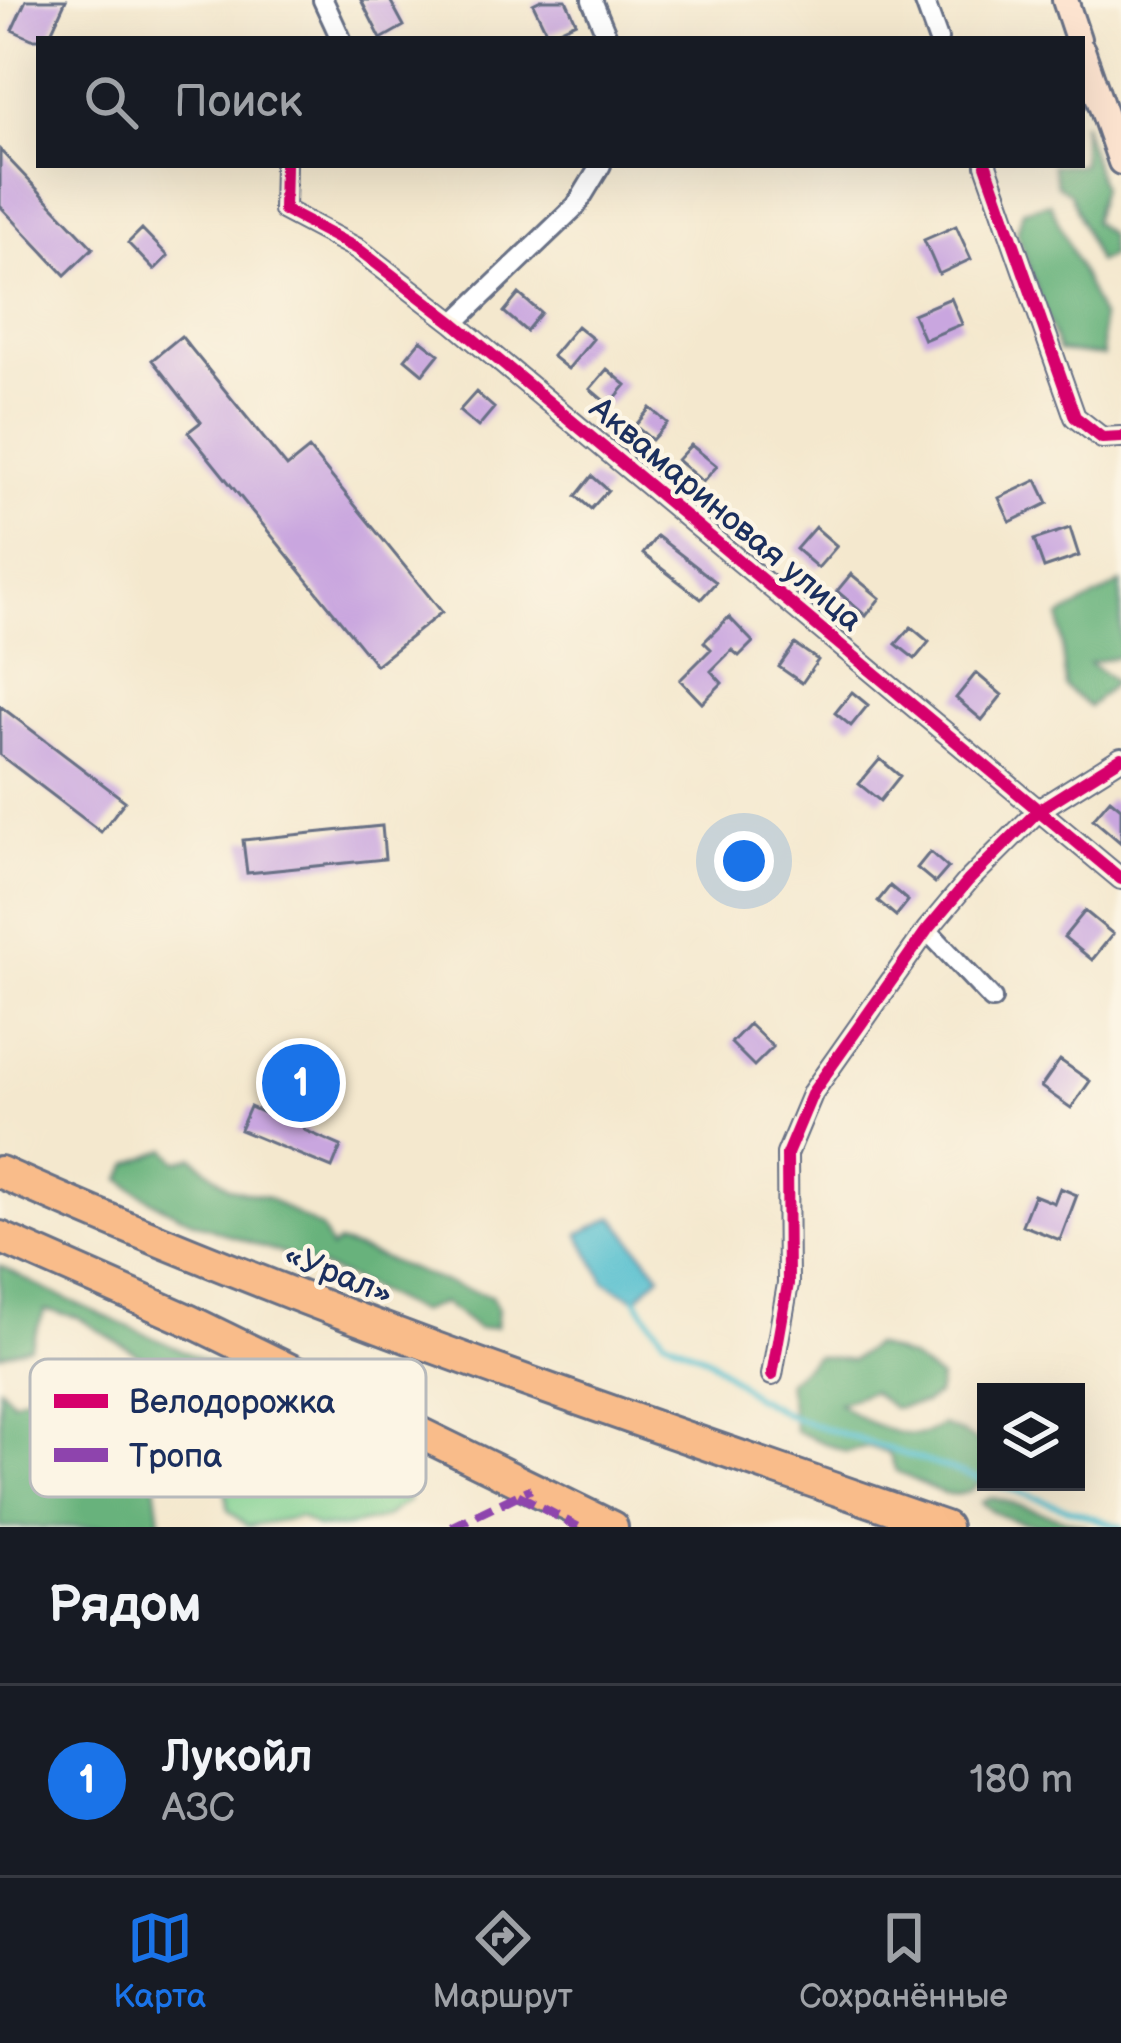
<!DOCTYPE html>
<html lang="ru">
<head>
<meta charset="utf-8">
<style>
  :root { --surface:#171b24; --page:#242831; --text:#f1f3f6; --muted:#9ea1a6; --line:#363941; --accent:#1a73e8 }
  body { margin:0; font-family:"Balsamiq Sans",sans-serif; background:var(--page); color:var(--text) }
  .controls { position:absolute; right:36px; bottom:36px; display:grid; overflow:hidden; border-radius:0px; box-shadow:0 12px 48px #0002 }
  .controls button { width:108px; height:108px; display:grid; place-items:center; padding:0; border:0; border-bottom:3px solid var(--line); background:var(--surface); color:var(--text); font:60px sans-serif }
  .you { position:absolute; left:744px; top:861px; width:42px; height:42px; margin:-30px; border:9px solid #fff; border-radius:50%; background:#1a73e8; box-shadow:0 0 0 18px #1a73e833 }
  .badge { display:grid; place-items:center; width:78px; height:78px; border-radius:50%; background:var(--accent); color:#fff; font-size:39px; font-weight:700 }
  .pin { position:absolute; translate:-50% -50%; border:6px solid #fff; box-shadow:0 3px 12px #0006 }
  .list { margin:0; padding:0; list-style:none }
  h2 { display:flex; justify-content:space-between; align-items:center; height:156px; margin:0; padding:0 48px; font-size:51px }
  h2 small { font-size:39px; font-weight:400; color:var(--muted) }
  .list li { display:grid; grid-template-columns:78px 1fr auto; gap:36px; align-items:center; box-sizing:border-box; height:192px; padding:0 48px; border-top:3px solid var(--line) }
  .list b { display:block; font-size:45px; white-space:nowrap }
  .list p { margin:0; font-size:39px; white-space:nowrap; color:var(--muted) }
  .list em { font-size:39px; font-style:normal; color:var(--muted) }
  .icon { flex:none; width:66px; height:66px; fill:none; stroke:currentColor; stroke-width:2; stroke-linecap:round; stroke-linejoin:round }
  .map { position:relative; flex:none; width:1121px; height:1527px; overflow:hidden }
  .search { position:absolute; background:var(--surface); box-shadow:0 12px 48px #0002; left:36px; right:36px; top:36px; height:132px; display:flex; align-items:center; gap:30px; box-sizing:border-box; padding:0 42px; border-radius:0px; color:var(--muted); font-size:45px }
  .sheet { height:348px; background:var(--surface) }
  nav { display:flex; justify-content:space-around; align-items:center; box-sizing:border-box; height:168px; border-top:3px solid var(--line); background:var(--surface); font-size:33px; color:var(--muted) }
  nav a { display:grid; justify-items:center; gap:6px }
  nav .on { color:var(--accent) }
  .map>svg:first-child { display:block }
</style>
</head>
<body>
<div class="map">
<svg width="1121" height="1527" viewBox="0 0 1121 1527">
  <rect width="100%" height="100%" fill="#fcf5e5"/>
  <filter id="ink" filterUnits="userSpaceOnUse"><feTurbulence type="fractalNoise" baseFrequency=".00833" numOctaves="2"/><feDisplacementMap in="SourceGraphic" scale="24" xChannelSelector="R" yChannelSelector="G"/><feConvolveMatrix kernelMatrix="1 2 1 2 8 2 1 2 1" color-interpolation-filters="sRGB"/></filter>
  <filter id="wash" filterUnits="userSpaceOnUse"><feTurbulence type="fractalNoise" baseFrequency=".004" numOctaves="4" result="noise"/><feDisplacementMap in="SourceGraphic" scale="48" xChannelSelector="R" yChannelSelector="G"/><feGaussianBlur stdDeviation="2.7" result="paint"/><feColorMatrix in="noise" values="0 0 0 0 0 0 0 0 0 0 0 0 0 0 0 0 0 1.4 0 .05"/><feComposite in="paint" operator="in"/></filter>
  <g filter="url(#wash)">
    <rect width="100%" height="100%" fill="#f4e8ce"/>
    <path fill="#80d091" stroke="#4e8078" stroke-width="3" d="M 192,1420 L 279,1443 L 325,1461 L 357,1455 L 403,1482 L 408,1501 L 384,1518 L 344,1527 L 317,1527 L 299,1517 L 247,1526 L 228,1510 L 225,1487 L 186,1484 C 167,1457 169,1443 192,1420 Z"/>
    <path fill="#68b27b" stroke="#42706c" stroke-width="3" d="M 1082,122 L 1101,187 L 1093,222 L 1109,235 L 1111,256 L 1097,262 L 1070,193 L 1057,185 L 1052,165 L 1082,165 Z
      M 1050,203 L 1101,317 L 1103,356 L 1059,351 L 1017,233 L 1023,210 Z
      M 1121,583 L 1121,656 L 1089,663 L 1115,682 L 1089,707 L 1065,687 L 1060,617 Z
      M 167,1149 L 177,1161 L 193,1157 L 229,1188 L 266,1197 L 322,1229 L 331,1249 L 338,1243 C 390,1258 438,1284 491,1296 L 498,1309 L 496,1327 L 478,1329 L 443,1303 L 418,1312 C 390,1299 362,1283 334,1272 C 266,1245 177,1226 121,1179 L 130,1164 Z
      M 0,1265 L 44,1289 L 262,1386 L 265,1395 L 259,1397 L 155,1365 L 77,1317 L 45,1310 L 30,1346 L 0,1355 Z
      M 873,1345 L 910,1358 L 940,1379 L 937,1395 L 924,1403 L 893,1408 L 871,1391 L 839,1403 C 858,1419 897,1439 924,1434 C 931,1432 936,1428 942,1425 C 953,1430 969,1435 977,1442 C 1000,1463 978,1499 950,1494 C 933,1492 912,1478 896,1471 L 889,1454 L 870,1447 L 846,1452 L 795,1431 L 787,1382 L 816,1356 L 852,1360 Z
      M 88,1368 L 138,1408 L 156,1417 L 143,1439 L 152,1461 L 161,1527 L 0,1527 L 0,1387 L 13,1401 Z
      M 991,1497 L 1087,1526 L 1088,1527 C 1051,1527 1006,1527 981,1502 Z"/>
    <path fill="#54bfcf" stroke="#387796" stroke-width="3" d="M 614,1217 L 660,1275 L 636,1299 L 605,1282 L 579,1234 Z"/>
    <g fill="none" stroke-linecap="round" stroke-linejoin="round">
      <path stroke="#54bfcf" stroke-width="6" d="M 636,1299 L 664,1338 L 708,1358 L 755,1397 L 794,1418 L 986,1481
        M 989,1482 L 1121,1527"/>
    </g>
    <g id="blocks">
      <path fill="#c9a6df" d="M 26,0 L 66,0 L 48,39 L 32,39 L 12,30 Z
        M 361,0 L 390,0 L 404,26 L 381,39 Z
        M 541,0 L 566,0 L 576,22 L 548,35 L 533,4 Z
        M 0,150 L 93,248 L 65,275 L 0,206 Z
        M 956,226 L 971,259 L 939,274 L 924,240 Z
        M 142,229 L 168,256 L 154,270 L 128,243 Z
        M 519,294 L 541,313 L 526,331 L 504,312 Z
        M 951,298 L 962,324 L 924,340 L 913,314 Z
        M 577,326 L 593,339 L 568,369 L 552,356 Z
        M 181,336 L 287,467 L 309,449 L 442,612 L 376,665 L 188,432 L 201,422 L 152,360 Z
        M 421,340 L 439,354 L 423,374 L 405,359 Z
        M 607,369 L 626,385 L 609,405 L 590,389 Z
        M 476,392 L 494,408 L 478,427 L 459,411 Z
        M 650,408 L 667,423 L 652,440 L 635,426 Z
        M 691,445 L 717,466 L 703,482 L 677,460 Z
        M 592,476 L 608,490 L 591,509 L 576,496 Z
        M 1037,480 L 1048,503 L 1010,522 L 999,498 Z
        M 815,527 L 837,546 L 818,568 L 796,549 Z
        M 1070,528 L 1079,556 L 1044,568 L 1034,540 Z
        M 657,536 L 716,582 L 701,599 L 643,554 Z
        M 851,574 L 880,598 L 866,616 L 837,591 Z
        M 729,617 L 753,642 L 739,656 L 732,650 L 711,671 L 722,683 L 702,703 L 680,680 L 711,649 L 704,642 Z
        M 911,627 L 929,642 L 915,659 L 896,644 Z
        M 795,644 L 818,660 L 802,683 L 779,667 Z
        M 976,673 L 1002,695 L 982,720 L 956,698 Z
        M 852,692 L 868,705 L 851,726 L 835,713 Z
        M 0,706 L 125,801 L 101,832 L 0,755 Z
        M 880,759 L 900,776 L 880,801 L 859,784 Z
        M 1110,799 L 1121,808 L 1121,843 L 1093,819 Z
        M 382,826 L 385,859 L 247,873 L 243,840 Z
        M 930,852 L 948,868 L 935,883 L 917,868 Z
        M 890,886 L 908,901 L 896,916 L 878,901 Z
        M 1085,911 L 1113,934 L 1092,960 L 1064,937 Z
        M 749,1024 L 773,1047 L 754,1066 L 731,1043 Z
        M 1060,1060 L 1090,1081 L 1071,1108 L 1041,1087 Z
        M 302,1062 L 333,1075 L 323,1101 L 317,1099 L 304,1130 L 341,1146 L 332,1168 L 240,1130 L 250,1107 L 284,1122 L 297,1091 L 291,1089 Z
        M 1060,1188 L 1077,1195 L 1060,1240 L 1022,1225 L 1034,1195 L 1054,1203 Z"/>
    </g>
  </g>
  <g filter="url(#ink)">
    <use href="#blocks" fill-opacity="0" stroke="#677085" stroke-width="3"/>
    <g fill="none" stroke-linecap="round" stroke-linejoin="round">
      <g stroke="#677085" stroke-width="24">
        <path id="minor" d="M 323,0 L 341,39
          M 592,0 L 608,39
          M 924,0 L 938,39
          M 285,165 L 284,210 L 358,249 L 454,323 L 1121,879
          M 986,165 L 1075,417 L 1102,438 L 1121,437
          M 454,323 L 576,206 L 601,165
          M 927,930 L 992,999
          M 772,1375 L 788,1284 L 787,1154 L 813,1092 L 927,930 L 968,881 L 1040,809 L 1121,758"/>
      </g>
      <g stroke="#677085" stroke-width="30">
        <path id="secondary" d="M 1065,0 L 1078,39
          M 1082,50 L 1121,162"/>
      </g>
      <g stroke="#677085" stroke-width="36">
        <path id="trunk" d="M 0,1172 C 307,1310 627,1417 945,1527
          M 0,1237 L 188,1320 L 612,1527"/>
      </g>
      <use href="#minor" stroke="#fff" stroke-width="18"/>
      <use href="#secondary" stroke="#fde4d0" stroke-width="24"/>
      <use href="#trunk" stroke="#f9bc8a" stroke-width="30"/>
      <path stroke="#8e44ad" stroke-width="9" stroke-dasharray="18 9" stroke-linecap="butt" d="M 518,1495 L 578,1527
        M 452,1527 L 531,1489"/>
      <g stroke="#fcf5e5" stroke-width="20">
        <path id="cycleway" d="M 285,165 L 284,210 L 358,249 L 454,323 L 1121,879
          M 986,165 L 1075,417 L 1102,438 L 1121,437
          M 772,1375 L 788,1284 L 787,1154 L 813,1092 L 927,930 L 968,881 L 1040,809 L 1121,758"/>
      </g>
      <use href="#cycleway" stroke="#d6006c" stroke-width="12"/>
    </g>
  </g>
  <g text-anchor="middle" stroke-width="9" stroke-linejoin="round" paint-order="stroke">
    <g font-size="33" fill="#1b2f5e" stroke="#fcf5e5">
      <text transform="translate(727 513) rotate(40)" y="12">Аквамариновая улица</text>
      <text transform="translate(339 1273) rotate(22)" y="12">«Урал»</text>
    </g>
  </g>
  <rect x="30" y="1359" width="396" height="138" rx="18" fill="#fcf5e5" stroke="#b8babc" stroke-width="3"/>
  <rect x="54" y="1394" width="54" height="14" fill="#d6006c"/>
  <rect x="54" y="1448" width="54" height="14" fill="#8e44ad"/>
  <g font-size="33" fill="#1b2f5e">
    <text x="129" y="1413">Велодорожка</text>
    <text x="129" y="1467">Тропа</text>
  </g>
</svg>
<div class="controls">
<button><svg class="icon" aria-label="layers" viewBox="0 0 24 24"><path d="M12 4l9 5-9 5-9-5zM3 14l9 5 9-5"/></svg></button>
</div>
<div class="you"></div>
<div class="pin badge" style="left:301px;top:1083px">1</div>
<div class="search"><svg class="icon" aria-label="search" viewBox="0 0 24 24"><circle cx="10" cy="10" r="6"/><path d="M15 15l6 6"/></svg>Поиск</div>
</div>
<section class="sheet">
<h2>Рядом<small></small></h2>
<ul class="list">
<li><span class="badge">1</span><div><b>Лукойл</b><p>АЗС</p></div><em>180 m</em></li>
</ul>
</section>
<nav>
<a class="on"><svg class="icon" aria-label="map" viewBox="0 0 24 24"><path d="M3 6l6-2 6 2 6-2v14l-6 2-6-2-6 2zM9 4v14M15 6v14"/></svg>Карта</a>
<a><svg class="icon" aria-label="directions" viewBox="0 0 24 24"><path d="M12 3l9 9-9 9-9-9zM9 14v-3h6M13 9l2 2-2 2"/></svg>Маршрут</a>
<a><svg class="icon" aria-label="saved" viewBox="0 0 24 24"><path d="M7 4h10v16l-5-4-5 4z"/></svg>Сохранённые</a>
</nav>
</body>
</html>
